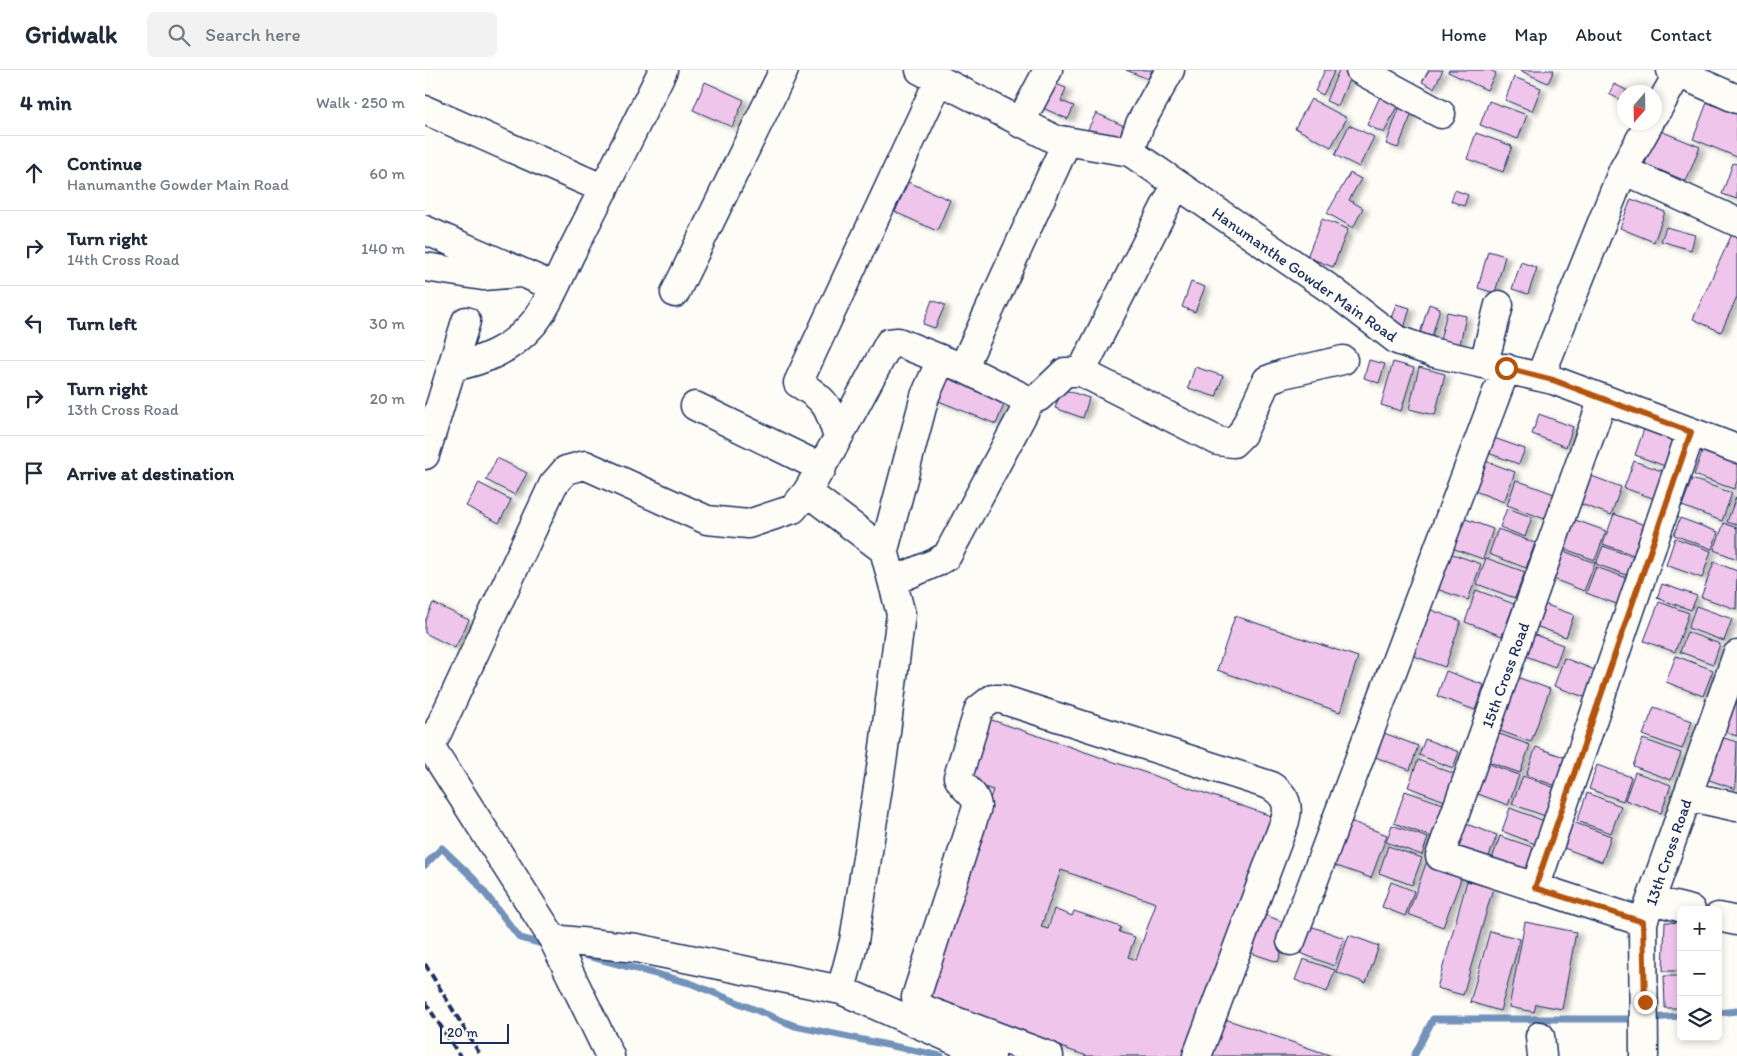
<!DOCTYPE html>
<html lang="en">
<head>
<meta charset="utf-8">
<style>
  :root { --surface:#fff; --page:#f2f2f3; --text:#1f2937; --muted:#747a83; --line:#e0e1e3 }
  body { margin:0; font-family:Itim,sans-serif; background:var(--page); color:var(--text) }
  .controls { position:absolute; right:15px; bottom:15px; display:grid; overflow:hidden; border-radius:8px; box-shadow:0 2px 8px #0003 }
  .controls button { width:45px; height:45px; display:grid; place-items:center; padding:0; border:0; border-bottom:1px solid var(--line); background:var(--surface); color:var(--text); font:25px sans-serif }
  .compass { position:absolute; left:1192px; top:15px; width:45px; height:45px; border-radius:50%; background:var(--surface); box-shadow:0 2px 8px #0003; rotate:200deg }
  .scale { position:absolute; left:15px; bottom:12px; width:69px; box-sizing:border-box; padding-left:5px; border:2px solid #1b2f5e; border-top:0; font-size:14px; line-height:18px; white-space:nowrap; color:#1b2f5e; -webkit-text-stroke:4px #fdfcf7; paint-order:stroke }
  .stop { position:absolute; width:15px; height:15px; margin:-11px; border:4px solid #b45309; border-radius:50%; background:#fff }
  .stop.end { background:#b45309; border-color:#fff; box-shadow:0 1px 5px #0008 }
  .list { margin:0; padding:0; list-style:none }
  h2 { display:flex; justify-content:space-between; align-items:center; height:65px; margin:0; padding:0 20px; font-size:21px }
  h2 small { font-size:16px; font-weight:400; color:var(--muted) }
  .list li { display:grid; grid-template-columns:32px 1fr auto; gap:15px; align-items:center; box-sizing:border-box; height:75px; padding:0 20px; border-top:1px solid var(--line) }
  .list b { display:block; font-size:19px; white-space:nowrap }
  .list p { margin:0; font-size:16px; white-space:nowrap; color:var(--muted) }
  .list em { font-size:16px; font-style:normal; color:var(--muted) }
  .icon { flex:none; width:28px; height:28px; fill:none; stroke:currentColor; stroke-width:2; stroke-linecap:round; stroke-linejoin:round }
  .map { position:relative; flex:none; width:1312px; height:986px; overflow:hidden }
  header { display:flex; align-items:center; gap:30px; box-sizing:border-box; height:70px; padding:0 25px; background:var(--surface); border-bottom:1px solid var(--line) }
  header strong { font-size:24px }
  nav { display:flex; gap:28px; margin-inline-start:auto; font-size:18px }
  .search { width:350px; height:45px; background:var(--page); display:flex; align-items:center; gap:12px; box-sizing:border-box; padding:0 18px; border-radius:8px; color:var(--muted); font-size:19px }
  main { display:flex }
  aside { flex:1; background:var(--surface) }
  .map>svg:first-child { display:block }
</style>
</head>
<body>
<header>
<strong>Gridwalk</strong>
<div class="search"><svg class="icon" aria-label="search" viewBox="0 0 24 24"><circle cx="10" cy="10" r="6"/><path d="M15 15l6 6"/></svg>Search here</div>
<nav><a>Home</a><a>Map</a><a>About</a><a>Contact</a></nav>
</header>
<main>
<aside>
<h2>4 min<small>Walk · 250 m</small></h2>
<ul class="list">
<li><svg class="icon" aria-label="ahead" viewBox="0 0 24 24"><path d="M12 20V5M6 11l6-6 6 6"/></svg><div><b>Continue</b><p>Hanumanthe Gowder Main Road</p></div><em>60 m</em></li>
<li><svg class="icon" aria-label="right" viewBox="0 0 24 24"><path d="M7 20v-9h11M14 6l5 5-5 5"/></svg><div><b>Turn right</b><p>14th Cross Road</p></div><em>140 m</em></li>
<li><svg class="icon" aria-label="left" viewBox="0 0 24 24"><path d="M17 20v-9H6M10 6l-5 5 5 5"/></svg><div><b>Turn left</b></div><em>30 m</em></li>
<li><svg class="icon" aria-label="right" viewBox="0 0 24 24"><path d="M7 20v-9h11M14 6l5 5-5 5"/></svg><div><b>Turn right</b><p>13th Cross Road</p></div><em>20 m</em></li>
<li><svg class="icon" aria-label="arrive" viewBox="0 0 24 24"><path d="M6 21V4h12l-3 4 3 4H6"/></svg><div><b>Arrive at destination</b></div></li>
</ul>
</aside>
<div class="map">
<svg width="1312" height="986" viewBox="0 0 1312 986">
  <defs>
    <filter id="shadow"><feDropShadow dx="5.5" dy="3" stdDeviation="2.5" flood-color="#0004"/></filter>
  </defs>
  <rect width="100%" height="100%" fill="#fdfcf7"/>
  <filter id="ink" filterUnits="userSpaceOnUse"><feTurbulence type="fractalNoise" baseFrequency=".02" numOctaves="2"/><feDisplacementMap in="SourceGraphic" scale="10" xChannelSelector="R" yChannelSelector="G"/><feConvolveMatrix kernelMatrix="1 2 1 2 8 2 1 2 1" color-interpolation-filters="sRGB"/></filter>
  <g filter="url(#ink)">
    <g fill="none" stroke-linecap="round" stroke-linejoin="round">
      <path stroke="#7392ba" stroke-width="7" d="M 0,795 L 17,778 L 49,809 L 95,868 L 122,875
        M 159,885 L 265,913 L 370,956 L 516,986
        M 1293,943 L 1312,941
        M 1224,948 L 1256,946
        M 989,986 L 1008,949 L 1213,949"/>
    </g>
    <path fill="#efc5eb" stroke="#1b2f5e" fill-rule="evenodd" filter="url(#shadow)" d="M 701,0 L 727,0 L 723,9 Z
      M 900,0 L 910,0 L 898,25 L 890,21 Z
      M 914,0 L 927,2 L 913,36 L 901,31 Z
      M 1004,0 L 1018,0 L 1009,18 L 997,12 Z
      M 1024,0 L 1065,0 L 1071,3 L 1062,20 L 1023,2 Z
      M 1094,0 L 1129,0 L 1123,13 Z
      M 1089,7 L 1116,18 L 1107,41 L 1080,30 Z
      M 623,11 L 641,18 L 636,31 L 649,36 L 643,49 L 613,36 Z
      M 280,12 L 319,30 L 307,57 L 268,40 Z
      M 1189,14 L 1205,22 L 1200,22 L 1200,32 L 1184,24 Z
      M 957,22 L 975,30 L 959,63 L 942,55 Z
      M 886,29 L 922,48 L 906,77 L 870,58 Z
      M 1283,30 L 1312,42 L 1312,87 L 1268,69 Z
      M 1064,31 L 1102,45 L 1093,69 L 1055,55 Z
      M 976,33 L 989,38 L 973,78 L 961,74 Z
      M 671,43 L 699,56 L 691,74 L 662,61 Z
      M 924,55 L 949,67 L 934,97 L 910,85 Z
      M 1233,60 L 1275,77 L 1261,111 L 1220,94 Z
      M 1051,63 L 1087,76 L 1078,102 L 1042,89 Z
      M 1308,93 L 1312,94 L 1312,129 L 1297,124 Z
      M 925,103 L 936,109 L 924,130 L 938,138 L 928,158 L 902,143 Z
      M 483,112 L 525,130 L 512,161 L 470,142 Z
      M 1030,120 L 1043,125 L 1039,136 L 1026,131 Z
      M 1206,129 L 1240,142 L 1229,172 L 1195,158 Z
      M 897,149 L 923,159 L 908,197 L 882,187 Z
      M 1241,157 L 1270,165 L 1266,180 L 1236,171 Z
      M 1307,164 L 1312,166 L 1312,227 L 1296,262 L 1268,249 Z
      M 1063,181 L 1080,186 L 1070,223 L 1053,218 Z
      M 1096,192 L 1112,198 L 1103,224 L 1087,219 Z
      M 766,212 L 780,217 L 770,242 L 757,237 Z
      M 507,230 L 520,235 L 510,258 L 498,254 Z
      M 971,234 L 985,238 L 978,262 L 963,257 Z
      M 1004,234 L 1015,238 L 1006,270 L 994,267 Z
      M 1022,242 L 1041,246 L 1034,279 L 1014,274 Z
      M 944,290 L 960,294 L 954,313 L 939,308 Z
      M 968,292 L 989,298 L 976,341 L 956,335 Z
      M 770,297 L 798,306 L 791,327 L 763,318 Z
      M 994,297 L 1020,304 L 1010,345 L 984,339 Z
      M 515,305 L 580,332 L 571,354 L 506,328 Z
      M 637,319 L 664,328 L 658,348 L 630,338 Z
      M 1114,344 L 1148,357 L 1141,377 L 1107,364 Z
      M 1219,359 L 1257,373 L 1248,399 L 1210,385 Z
      M 1066,367 L 1100,379 L 1094,394 L 1060,382 Z
      M 1278,379 L 1312,391 L 1312,411 L 1309,419 L 1269,405 Z
      M 72,388 L 102,403 L 90,425 L 61,410 Z
      M 1058,390 L 1090,402 L 1079,432 L 1047,420 Z
      M 1209,391 L 1245,404 L 1236,431 L 1199,418 Z
      M 1158,403 L 1196,417 L 1186,445 L 1148,431 Z
      M 1267,409 L 1307,423 L 1297,451 L 1257,436 Z
      M 1091,410 L 1129,424 L 1120,449 L 1082,435 Z
      M 54,413 L 86,430 L 74,453 L 41,436 Z
      M 1311,427 L 1312,428 L 1312,455 L 1302,452 Z
      M 1082,438 L 1107,447 L 1100,467 L 1075,457 Z
      M 1189,444 L 1228,458 L 1217,488 L 1178,474 Z
      M 1032,446 L 1068,459 L 1058,489 L 1021,476 Z
      M 1142,447 L 1181,461 L 1170,490 L 1132,476 Z
      M 1255,448 L 1293,462 L 1287,479 L 1249,465 Z
      M 1299,453 L 1312,458 L 1312,489 L 1289,480 Z
      M 1073,459 L 1110,473 L 1101,498 L 1064,484 Z
      M 1250,468 L 1286,481 L 1277,508 L 1241,495 Z
      M 1178,476 L 1216,490 L 1210,508 L 1171,494 Z
      M 1128,477 L 1170,493 L 1159,521 L 1118,505 Z
      M 1019,481 L 1056,494 L 1043,530 L 1006,517 Z
      M 1061,488 L 1100,502 L 1090,528 L 1052,514 Z
      M 1289,492 L 1312,501 L 1311,539 L 1276,527 Z
      M 1171,497 L 1210,511 L 1200,537 L 1161,523 Z
      M 1237,514 L 1272,526 L 1266,540 L 1232,528 Z
      M 1051,520 L 1089,534 L 1077,566 L 1040,552 Z
      M 1108,530 L 1149,545 L 1141,567 L 1100,552 Z
      M 1234,532 L 1264,543 L 1250,582 L 1219,571 Z
      M 8,533 L 44,550 L 30,578 L 0,563 L 0,551 Z
      M 1271,536 L 1307,549 L 1299,571 L 1263,558 Z
      M 998,537 L 1036,551 L 1020,597 L 981,583 Z
      M 810,546 L 933,587 L 915,642 L 792,600 Z
      M 1096,560 L 1138,575 L 1130,597 L 1088,581 Z
      M 1262,562 L 1295,574 L 1288,594 L 1255,582 Z
      M 1251,586 L 1288,600 L 1278,626 L 1241,612 Z
      M 1139,588 L 1175,602 L 1165,629 L 1129,616 Z
      M 1021,601 L 1059,615 L 1050,640 L 1012,626 Z
      M 1086,605 L 1125,619 L 1106,672 L 1067,658 Z
      M 1308,626 L 1312,627 L 1312,666 L 1297,661 Z
      M 1229,637 L 1267,651 L 1257,679 L 1218,665 Z
      M 561,648 L 846,746 L 764,986 L 662,986 L 496,929 L 568,720 L 539,710 ZM 636,800 L 731,833 L 711,890 L 703,887 L 710,867 L 694,862 L 696,857 L 649,841 L 647,846 L 629,839 L 623,859 L 616,857 Z
      M 1066,661 L 1105,675 L 1095,703 L 1056,689 Z
      M 959,663 L 993,676 L 985,700 L 950,687 Z
      M 1292,666 L 1312,672 L 1310,719 L 1279,708 Z
      M 1000,669 L 1034,682 L 1028,698 L 994,685 Z
      M 1218,669 L 1256,683 L 1246,710 L 1208,696 Z
      M 1111,677 L 1144,689 L 1134,717 L 1101,705 Z
      M 993,690 L 1030,704 L 1020,731 L 983,717 Z
      M 1056,691 L 1094,705 L 1083,735 L 1045,721 Z
      M 1172,695 L 1206,707 L 1198,731 L 1164,719 Z
      M 1210,702 L 1246,715 L 1236,743 L 1200,730 Z
      M 1098,706 L 1133,719 L 1123,747 L 1087,734 Z
      M 980,721 L 1018,734 L 1007,767 L 969,753 Z
      M 1162,723 L 1196,736 L 1186,763 L 1152,751 Z
      M 1085,738 L 1122,752 L 1113,775 L 1077,761 Z
      M 922,750 L 962,765 L 946,808 L 906,794 Z
      M 1035,752 L 1072,765 L 1061,794 L 1024,781 Z
      M 1148,752 L 1186,766 L 1177,792 L 1139,778 Z
      M 967,755 L 1003,768 L 997,785 L 961,772 Z
      M 1075,766 L 1110,778 L 1101,805 L 1066,792 Z
      M 963,776 L 997,788 L 987,815 L 954,803 Z
      M 1003,788 L 1039,801 L 1018,857 L 983,844 Z
      M 1042,811 L 1068,818 L 1038,925 L 1012,918 Z
      M 966,812 L 989,821 L 980,846 L 957,837 Z
      M 840,845 L 866,855 L 853,892 L 826,883 Z
      M 1100,852 L 1151,862 L 1137,939 L 1111,934 L 1109,942 L 1084,937 Z
      M 1240,852 L 1256,853 L 1256,901 L 1238,901 Z
      M 885,856 L 919,868 L 909,896 L 875,883 Z
      M 1065,861 L 1095,869 L 1075,941 L 1045,932 Z
      M 924,865 L 954,876 L 941,913 L 911,902 Z
      M 878,889 L 910,900 L 902,922 L 870,910 Z
      M 1239,906 L 1256,906 L 1256,938 L 1240,938 Z
      M 800,949 L 907,986 L 787,986 Z"/>
    <g fill="none" stroke-linecap="round" stroke-linejoin="round">
      <g stroke="#1b2f5e" stroke-width="31">
        <path id="minor" d="M 495,0 L 629,69 L 705,82 L 908,221 L 972,270 L 1010,283 L 1128,310 L 1312,379
          M 935,0 L 1016,44
          M 1255,0 L 1253,3 L 1312,29
          M 0,40 L 179,119
          M 1230,44 L 1253,3 L 1246,0
          M 1225,52 L 1198,100 L 1312,152
          M 595,53 L 623,0
          M 705,82 L 715,54 L 745,0
          M 751,115 L 656,302 L 793,371 L 808,373 L 817,364 L 842,310 L 858,304 L 918,290
          M 0,160 L 130,217
          M 0,197 L 58,206 L 95,203
          M 250,223 L 359,0
          M 1059,293 L 1074,235
          M 27,297 C 58,291 85,280 106,256 C 121,241 136,203 146,183 C 177,122 208,61 238,0
          M 538,298 L 605,331 L 614,327 L 640,302 L 656,302
          M 1115,307 L 1198,100
          M 1178,329 L 1015,786 L 1218,852
          M 270,336 L 397,398
          M 413,368 L 464,273 L 473,272 L 538,298 L 642,71
          M 0,385 L 41,251
          M 382,422 L 459,480 L 476,544 L 458,685 L 429,871 L 416,920
          M 459,480 L 500,326 L 516,290
          M 468,511 L 510,493 L 522,486 L 605,331
          M 0,668 L 128,869 L 211,878 L 416,920 L 566,986
          M 6,676 L 128,415 L 141,400 L 160,395 L 282,450 L 323,454 L 368,439 L 382,422 L 413,368 C 404,337 402,330 373,313 L 514,10
          M 1262,726 L 1312,737
          M 1110,818 L 1266,362
          M 1226,830 L 1266,840
          M 1293,847 L 1312,851
          M 128,869 L 185,986
          M 866,871 L 1081,298
          M 1115,966 L 1117,986
          M 624,986 L 501,940 L 492,933 L 491,927 L 552,737 C 551,722 538,720 533,707 L 554,639 L 567,629 L 576,629 L 844,715 C 860,724 865,734 860,751 L 772,986
          M 1219,986 L 1218,852 L 1312,585"/>
      </g>
      <use href="#minor" stroke="#fdfcf7" stroke-width="28"/>
      <path stroke="#1b2f5e" stroke-width="4" stroke-dasharray="8 4" stroke-linecap="butt" d="M 0,894 L 56,986
        M 0,932 L 35,986"/>
    </g>
  </g>
  <g fill="none" stroke-linecap="round" stroke-linejoin="round" filter="url(#ink)">
    <path stroke="#b45309" stroke-width="6" d="M 1081,298 L 1128,310 L 1266,362 L 1110,818 L 1218,852 L 1220,932"/>
  </g>
  <g text-anchor="middle" stroke-width="4" stroke-linejoin="round" paint-order="stroke">
    <g font-size="16" fill="#1b2f5e" stroke="#fdfcf7">
      <text transform="translate(880 204) rotate(35)" y="6">Hanumanthe Gowder Main Road</text>
      <text transform="translate(1080 605) rotate(-70)" y="6">15th Cross Road</text>
      <text transform="translate(1243 782) rotate(-71)" y="6">13th Cross Road</text>
    </g>
  </g>
</svg>
<div class="controls">
<button>+</button>
<button>−</button>
<button><svg class="icon" aria-label="layers" viewBox="0 0 24 24"><path d="M12 4l9 5-9 5-9-5zM3 14l9 5 9-5"/></svg></button>
</div>
<svg class="compass" viewBox="-18 -18 36 36"><path d="M0-13l5 13h-10z" fill="#e53935"/><path d="M0 13l5-13h-10z" fill="#747a83"/></svg>
<div class="scale">20 m</div>
<div class="stop" style="left:1081px;top:298px"></div>
<div class="stop end" style="left:1220px;top:932px"></div>
</div>
</main>
</body>
</html>
